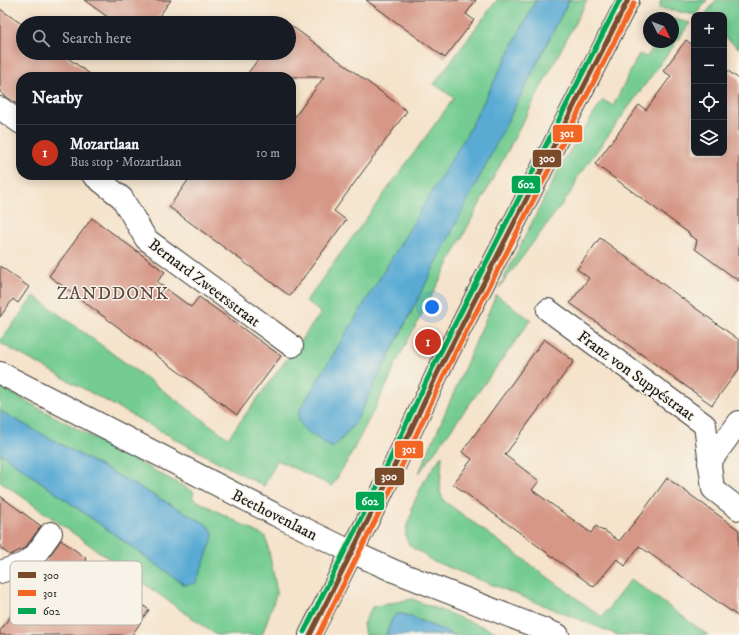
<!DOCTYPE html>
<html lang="en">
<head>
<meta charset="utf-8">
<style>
  :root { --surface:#171b24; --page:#20242c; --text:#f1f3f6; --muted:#9ea1a6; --line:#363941; --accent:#c8321e }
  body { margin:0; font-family:"IM FELL DW Pica",serif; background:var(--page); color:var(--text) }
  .controls { position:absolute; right:12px; top:12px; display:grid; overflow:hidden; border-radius:8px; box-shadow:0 2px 10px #0003 }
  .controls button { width:36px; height:36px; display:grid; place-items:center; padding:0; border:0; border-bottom:1px solid var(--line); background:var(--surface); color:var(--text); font:20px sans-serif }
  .compass { position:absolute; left:643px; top:12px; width:36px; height:36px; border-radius:50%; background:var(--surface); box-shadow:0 2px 10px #0003; rotate:132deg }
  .you { position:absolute; left:432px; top:307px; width:14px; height:14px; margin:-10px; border:3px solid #fff; border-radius:50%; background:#1a73e8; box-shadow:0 0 0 6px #1a73e833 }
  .badge { display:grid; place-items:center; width:26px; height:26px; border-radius:50%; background:var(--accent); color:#fff; font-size:13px; font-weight:700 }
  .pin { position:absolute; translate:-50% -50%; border:2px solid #fff; box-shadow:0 1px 4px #0006 }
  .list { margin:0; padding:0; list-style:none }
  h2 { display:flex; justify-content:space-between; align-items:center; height:52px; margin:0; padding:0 16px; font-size:17px }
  h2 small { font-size:13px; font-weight:400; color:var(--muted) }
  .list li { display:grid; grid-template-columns:26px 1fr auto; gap:12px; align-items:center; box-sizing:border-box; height:56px; padding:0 16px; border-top:1px solid var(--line) }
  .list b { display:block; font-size:15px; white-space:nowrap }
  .list p { margin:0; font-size:13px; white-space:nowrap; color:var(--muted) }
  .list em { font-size:13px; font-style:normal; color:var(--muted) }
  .icon { flex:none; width:22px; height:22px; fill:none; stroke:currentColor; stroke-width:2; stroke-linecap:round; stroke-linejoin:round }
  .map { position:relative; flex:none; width:739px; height:635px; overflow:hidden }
  .search { position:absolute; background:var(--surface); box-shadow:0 2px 10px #0003; left:16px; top:16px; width:280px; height:44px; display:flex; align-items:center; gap:10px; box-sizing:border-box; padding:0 14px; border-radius:22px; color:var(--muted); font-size:15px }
  .panel { position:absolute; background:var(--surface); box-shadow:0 2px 10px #0003; left:16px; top:72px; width:280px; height:108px; border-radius:16px }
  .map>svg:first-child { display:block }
</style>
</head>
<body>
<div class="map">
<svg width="739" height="635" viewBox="0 0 739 635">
  <rect width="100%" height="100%" fill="#f7f3e8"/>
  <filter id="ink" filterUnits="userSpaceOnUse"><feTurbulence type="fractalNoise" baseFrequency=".025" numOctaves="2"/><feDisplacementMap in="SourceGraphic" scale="8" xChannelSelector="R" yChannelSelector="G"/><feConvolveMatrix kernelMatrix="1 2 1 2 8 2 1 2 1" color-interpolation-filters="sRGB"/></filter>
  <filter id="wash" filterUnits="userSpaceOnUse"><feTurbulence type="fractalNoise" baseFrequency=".012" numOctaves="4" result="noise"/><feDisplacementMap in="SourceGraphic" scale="16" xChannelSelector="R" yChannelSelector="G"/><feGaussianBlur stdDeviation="0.9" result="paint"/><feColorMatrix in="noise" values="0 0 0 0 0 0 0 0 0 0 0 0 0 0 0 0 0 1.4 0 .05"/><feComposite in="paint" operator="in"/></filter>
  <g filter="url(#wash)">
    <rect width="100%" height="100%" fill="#f5e3cb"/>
    <path fill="#74cc92" stroke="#487457" d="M 497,0 L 536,0 L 467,134 L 338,443 L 355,423 L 569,0 L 587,0 L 394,367 L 389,381 L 349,458 L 332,486 L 277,460 L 264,486 L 190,447 L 0,343 L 0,341 L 34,296 L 228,438 L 321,313 L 306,301 L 454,98 L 434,84 Z
      M 661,0 L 707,0 L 696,15 L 659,8 Z
      M 716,0 L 739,0 L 739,48 L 724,37 L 724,15 L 705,15 Z
      M 673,19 L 690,23 L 577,178 L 574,188 L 499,288 L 563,161 L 603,100 L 613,106 L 639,54 L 647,57 L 655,42 L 673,42 Z
      M 496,295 L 531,320 L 419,473 Z
      M 0,387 L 194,492 L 192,498 L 266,537 L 277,592 L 262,635 L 216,635 L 0,481 L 0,453 L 185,585 L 206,524 L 0,411 Z
      M 442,455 L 440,492 L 444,501 L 602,617 L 631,579 L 708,635 L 618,635 L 428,559 C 425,556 423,553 421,552 C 419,551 416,550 414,549 C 400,540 407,523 413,511 L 411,509 L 425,479 Z
      M 412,599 L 504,635 L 455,635 L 403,614 L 396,614 L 391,621 L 386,635 L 365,635 L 363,624 L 372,607 Z"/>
    <path fill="#5aabd4" stroke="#3b6478" d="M 536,0 L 569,0 L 355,423 L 338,443 L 332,448 L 305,430 L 299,421 L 299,411 L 467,134 Z
      M 0,411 L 206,524 L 213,532 L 212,541 L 196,583 L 185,585 L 0,453 Z
      M 396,614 L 403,614 L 455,635 L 386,635 L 391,621 Z"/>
    <g id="blocks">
      <path fill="#d69786" d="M 84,0 L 171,0 L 154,23 L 116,23 Z
        M 366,0 L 476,0 L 466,14 L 474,20 L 445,58 Z
        M 0,9 L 23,25 L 23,53 L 61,53 L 94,77 L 21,77 L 21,107 L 0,92 Z
        M 289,24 L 407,111 L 334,211 L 346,220 L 290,296 L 169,207 L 192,175 L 291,175 L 291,122 L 324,77 L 245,77 L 263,53 L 289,53 Z
        M 686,40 L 694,46 L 694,153 L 724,153 L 724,68 L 739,79 L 739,281 L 695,249 L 697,240 L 689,235 L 690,234 L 595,164 L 639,105 L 646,110 L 671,76 L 663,71 Z
        M 92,218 L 165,272 L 157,282 L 191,307 L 199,297 L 281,356 L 237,415 L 49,276 Z
        M 600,238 L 739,340 L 739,369 L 712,405 L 570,303 L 589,278 L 577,269 Z
        M 0,266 L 29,287 L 18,303 L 13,299 L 0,317 Z
        M 544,339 L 574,361 L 505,455 L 539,481 L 532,490 L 591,533 L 596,526 L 603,531 L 604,530 L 619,541 L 642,513 L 667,478 L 739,530 L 739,617 L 639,546 L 625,566 L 617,559 L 594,587 L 453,484 L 472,459 L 462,452 Z
        M 0,496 L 41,526 L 25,548 L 10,555 L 0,548 Z
        M 61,540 L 86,558 L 85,560 L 149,610 L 132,635 L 0,635 L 0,631 L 19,604 L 13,600 L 33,572 L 44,564 Z"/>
    </g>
  </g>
  <g filter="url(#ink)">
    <use href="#blocks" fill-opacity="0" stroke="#3d3a36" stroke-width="1"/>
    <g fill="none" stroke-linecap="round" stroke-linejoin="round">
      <g stroke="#3d3a36" stroke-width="24">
        <path id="minor" d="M 0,108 L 21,123
          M 93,175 L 122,198 L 146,239 L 292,346
          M 548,310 L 705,425 L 713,489 L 739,509
          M 0,373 L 276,515 L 352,552 L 394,571 L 558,635
          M 709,463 L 739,422
          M 0,572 L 23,564 L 34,557 L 51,533"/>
      </g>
      <g stroke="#3d3a36" stroke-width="24">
        <path id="tertiary" d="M 310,635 L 383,490 L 439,370 L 628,0"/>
      </g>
      <use href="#minor" stroke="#fff" stroke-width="22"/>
      <use href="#tertiary" stroke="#fff" stroke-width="22"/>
      <g stroke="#f7f3e8" stroke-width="8">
        <path id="bus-1" d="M 310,635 L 383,490 L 439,370 L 628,0"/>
      </g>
      <g stroke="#f7f3e8" stroke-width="8">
        <path id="bus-2" d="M 318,635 L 389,493 L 445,373 L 634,3"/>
      </g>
      <g stroke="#f7f3e8" stroke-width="8">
        <path id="bus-3" d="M 304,632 L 377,487 L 433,367 L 620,0"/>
      </g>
      <use href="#bus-1" stroke="#7a4b2a" stroke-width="5"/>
      <use href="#bus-2" stroke="#f26522" stroke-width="5"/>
      <use href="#bus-3" stroke="#00a651" stroke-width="5"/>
    </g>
  </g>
  <g text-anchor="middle" stroke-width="3" stroke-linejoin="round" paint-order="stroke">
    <g font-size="16" fill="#1c1c1c" stroke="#f7f3e8">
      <text transform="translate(205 282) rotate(37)" y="6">Bernard Zweersstraat</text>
      <text transform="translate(637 375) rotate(36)" y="6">Franz von Suppéstraat</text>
      <text transform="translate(275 514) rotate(27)" y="6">Beethovenlaan</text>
    </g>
    <g font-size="18" letter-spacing="1" fill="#5d4741" stroke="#f7f3e8">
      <text x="113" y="299">ZANDDONK</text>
    </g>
  </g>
  <rect x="10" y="561" width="132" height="64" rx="6" fill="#f7f3e8" stroke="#b5b2ab" stroke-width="1"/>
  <rect x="18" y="572" width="18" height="6" fill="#7a4b2a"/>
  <rect x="18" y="590" width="18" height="6" fill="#f26522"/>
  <rect x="18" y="608" width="18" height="6" fill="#00a651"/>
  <g font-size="11" fill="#1c1c1c">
    <text x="43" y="579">300</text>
    <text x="43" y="597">301</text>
    <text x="43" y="615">602</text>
  </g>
  <g stroke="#f7f3e8" stroke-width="1.5">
    <rect x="552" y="124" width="31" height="19" rx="4" fill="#f26522"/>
    <rect x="532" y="149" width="30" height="19" rx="4" fill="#7a4b2a"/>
    <rect x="511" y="175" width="30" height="19" rx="4" fill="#00a651"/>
    <rect x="394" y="440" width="30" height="19" rx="4" fill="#f26522"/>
    <rect x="374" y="467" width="31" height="19" rx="4" fill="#7a4b2a"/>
    <rect x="355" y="491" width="30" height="20" rx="4" fill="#00a651"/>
  </g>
  <g font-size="11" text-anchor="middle" font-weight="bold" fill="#fff">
    <text x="567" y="137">301</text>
    <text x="547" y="162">300</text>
    <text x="526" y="188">602</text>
    <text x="409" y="453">301</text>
    <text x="389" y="480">300</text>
    <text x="370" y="505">602</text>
  </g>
</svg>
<div class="controls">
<button>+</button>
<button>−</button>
<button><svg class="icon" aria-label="locate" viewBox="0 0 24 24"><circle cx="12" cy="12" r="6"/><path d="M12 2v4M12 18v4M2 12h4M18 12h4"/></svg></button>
<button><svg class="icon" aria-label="layers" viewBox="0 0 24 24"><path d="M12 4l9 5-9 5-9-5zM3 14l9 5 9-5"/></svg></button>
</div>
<svg class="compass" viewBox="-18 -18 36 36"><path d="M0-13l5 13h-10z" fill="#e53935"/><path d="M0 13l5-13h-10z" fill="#9ea1a6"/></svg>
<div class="you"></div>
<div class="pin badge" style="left:428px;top:342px">1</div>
<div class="search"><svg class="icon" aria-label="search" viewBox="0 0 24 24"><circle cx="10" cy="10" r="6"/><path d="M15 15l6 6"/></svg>Search here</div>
<section class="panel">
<h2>Nearby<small></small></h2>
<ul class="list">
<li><span class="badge">1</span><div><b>Mozartlaan</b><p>Bus stop · Mozartlaan</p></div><em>10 m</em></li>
</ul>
</section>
</div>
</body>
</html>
